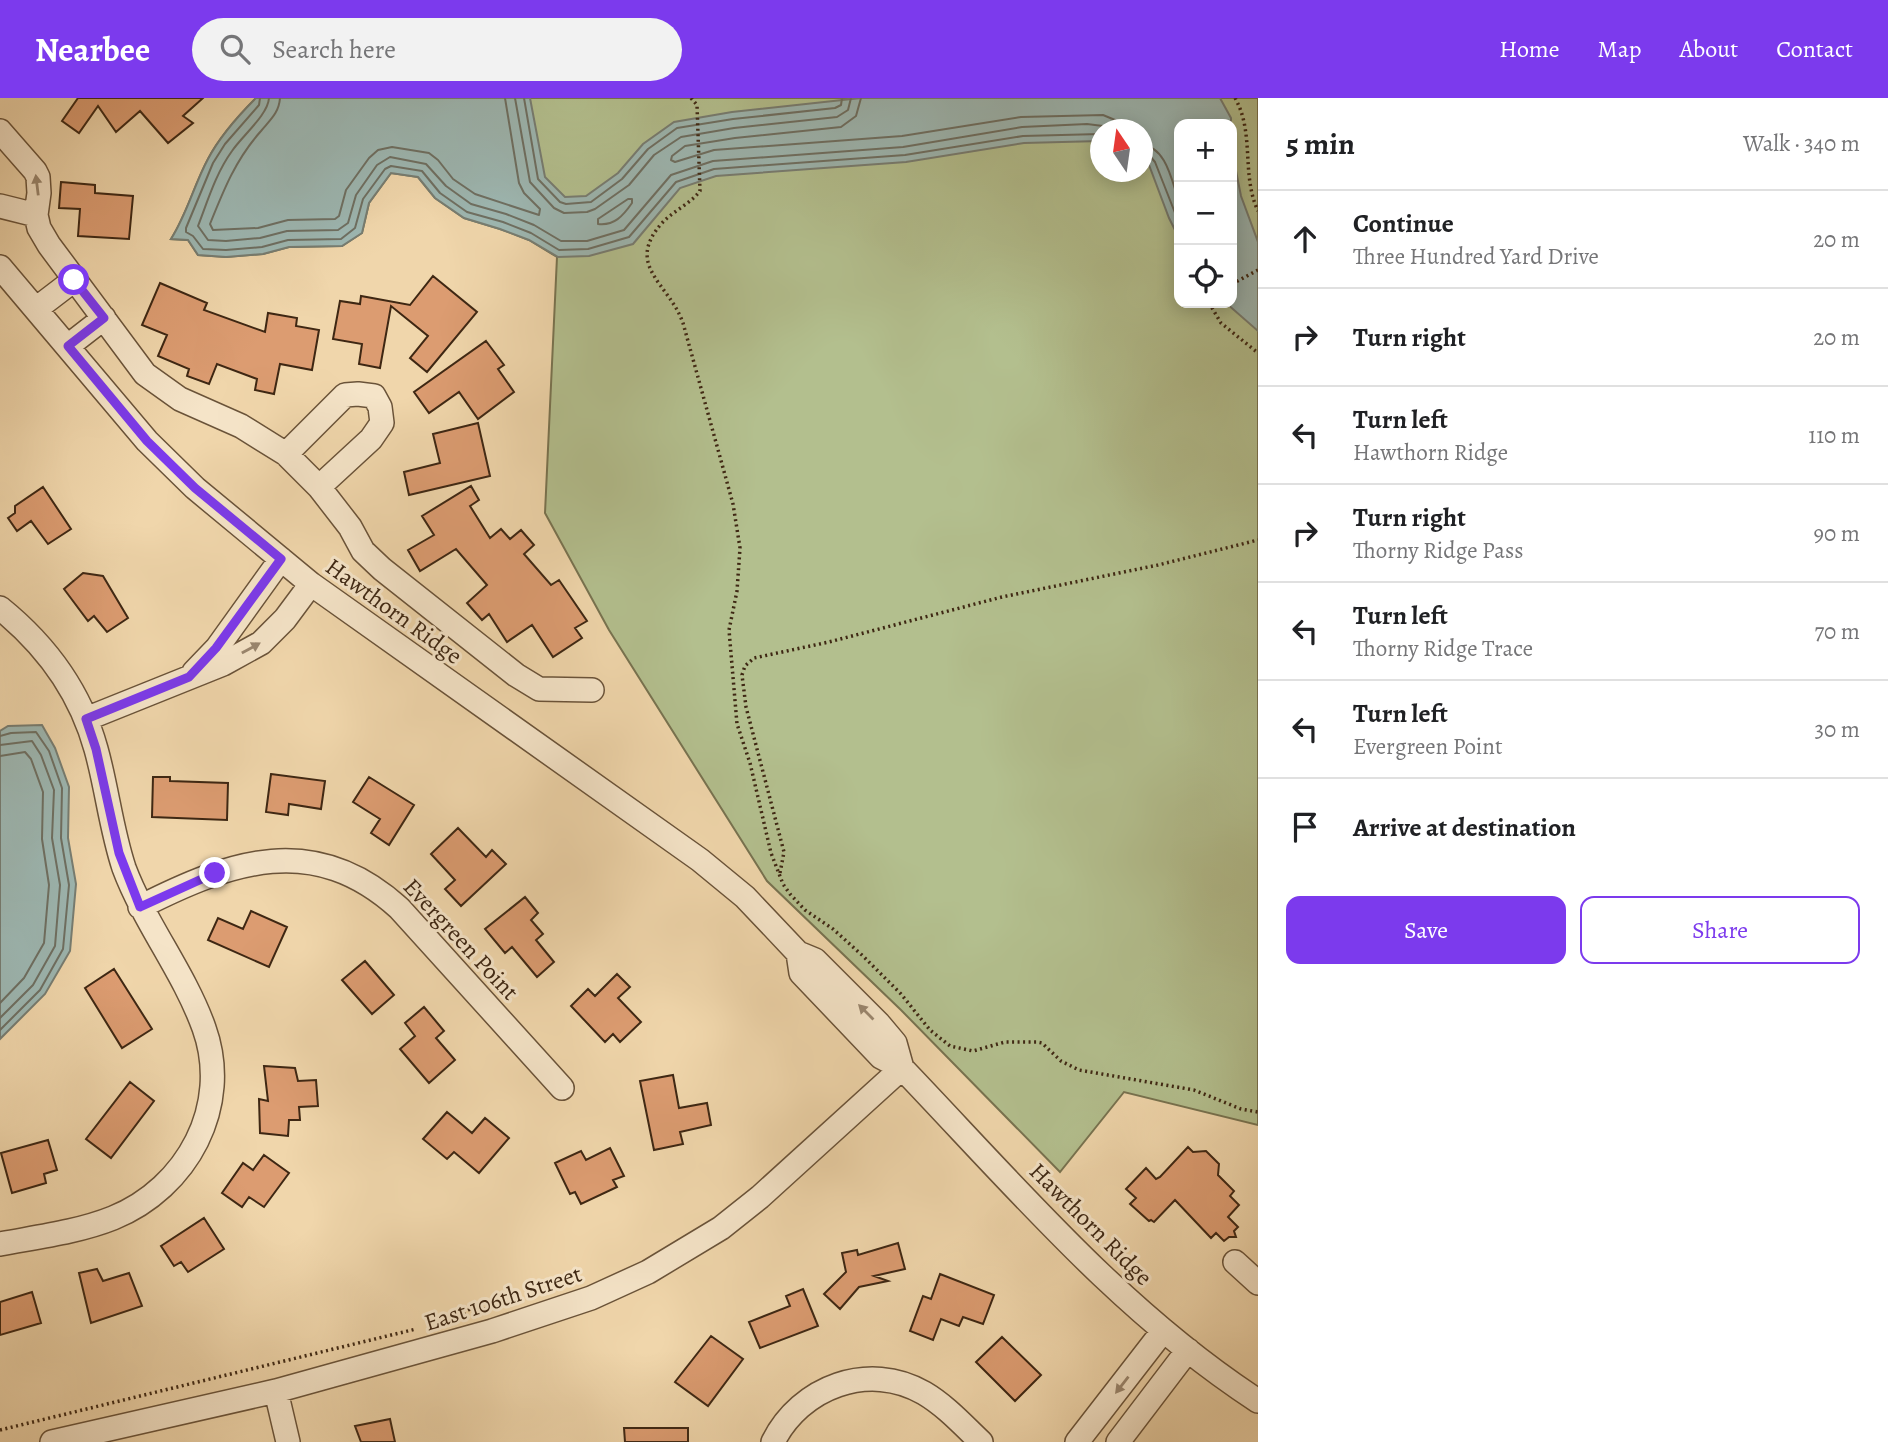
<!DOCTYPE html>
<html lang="en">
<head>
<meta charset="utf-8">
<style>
  :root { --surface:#fff; --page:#f2f2f2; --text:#202124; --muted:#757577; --line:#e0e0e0; --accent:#7c3aed }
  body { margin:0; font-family:Alegreya,serif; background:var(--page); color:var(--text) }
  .controls { position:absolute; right:21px; top:21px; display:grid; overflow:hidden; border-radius:14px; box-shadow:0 4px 18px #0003 }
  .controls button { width:63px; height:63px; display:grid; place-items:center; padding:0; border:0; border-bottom:2px solid var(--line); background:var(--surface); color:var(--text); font:35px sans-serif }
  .compass { position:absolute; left:1090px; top:21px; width:63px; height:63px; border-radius:50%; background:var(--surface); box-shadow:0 4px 18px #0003; rotate:347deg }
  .stop { position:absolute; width:21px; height:21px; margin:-16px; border:5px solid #7c3aed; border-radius:50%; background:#fff }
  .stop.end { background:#7c3aed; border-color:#fff; box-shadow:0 2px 7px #0008 }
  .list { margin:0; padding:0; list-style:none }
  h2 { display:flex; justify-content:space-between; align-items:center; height:91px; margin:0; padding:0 28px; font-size:30px }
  h2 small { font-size:23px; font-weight:400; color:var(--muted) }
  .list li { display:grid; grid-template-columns:46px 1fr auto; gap:21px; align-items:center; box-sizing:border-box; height:98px; padding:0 28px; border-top:2px solid var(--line) }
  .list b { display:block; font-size:26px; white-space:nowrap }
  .list p { margin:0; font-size:23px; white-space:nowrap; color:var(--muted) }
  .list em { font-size:23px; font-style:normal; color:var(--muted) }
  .actions { display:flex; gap:14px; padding:21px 28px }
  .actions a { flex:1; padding:16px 0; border:2px solid var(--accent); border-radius:14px; text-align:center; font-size:24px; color:var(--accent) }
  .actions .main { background:var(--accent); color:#fff }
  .icon { flex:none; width:38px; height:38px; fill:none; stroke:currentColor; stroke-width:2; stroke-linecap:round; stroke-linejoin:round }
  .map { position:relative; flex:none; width:1258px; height:1344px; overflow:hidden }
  header { display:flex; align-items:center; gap:42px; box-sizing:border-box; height:98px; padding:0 35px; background:var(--accent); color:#fff }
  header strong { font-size:33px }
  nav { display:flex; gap:38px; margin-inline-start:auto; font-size:24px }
  .search { width:490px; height:63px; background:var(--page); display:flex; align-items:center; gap:18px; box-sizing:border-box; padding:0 24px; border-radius:38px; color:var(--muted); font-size:26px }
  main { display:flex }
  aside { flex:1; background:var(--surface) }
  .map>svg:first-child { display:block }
</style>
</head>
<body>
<header>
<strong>Nearbee</strong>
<div class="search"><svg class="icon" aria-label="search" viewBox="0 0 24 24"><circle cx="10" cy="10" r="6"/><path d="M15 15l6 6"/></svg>Search here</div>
<nav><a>Home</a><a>Map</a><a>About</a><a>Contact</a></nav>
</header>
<main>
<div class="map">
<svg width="1258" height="1344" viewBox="0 0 1258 1344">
  <rect width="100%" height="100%" fill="#f0d6ab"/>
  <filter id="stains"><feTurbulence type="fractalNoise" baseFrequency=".00286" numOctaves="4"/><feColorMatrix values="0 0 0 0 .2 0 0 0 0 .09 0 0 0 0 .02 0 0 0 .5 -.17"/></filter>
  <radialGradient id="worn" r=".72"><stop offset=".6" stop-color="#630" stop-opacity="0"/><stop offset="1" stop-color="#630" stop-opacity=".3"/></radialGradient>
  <path fill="#b3bf8e" stroke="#787350" stroke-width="2" fill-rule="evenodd" d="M 256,0 L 1258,0 L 1258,1027 L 1124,994 L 1060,1074 L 901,912 L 767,783 L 609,532 L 545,415 L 557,159 L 529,142 L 500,131 L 464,120 L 435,100 L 418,79 L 391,75 L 369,105 L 362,135 L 342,148 L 289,149 L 263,156 L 226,159 L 198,157 L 188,142 L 171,141 C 187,116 194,87 208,61 C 220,38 238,18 256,0 ZM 1179,26 L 1232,26 L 1232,205 L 1179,205 ZM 1100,32 L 1142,32 L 1142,74 L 1100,74 Z"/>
  <path fill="#9db7b2" stroke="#777d72" stroke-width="2" d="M 256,0 L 530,0 L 545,79 L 565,99 L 586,98 L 618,75 L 643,46 L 674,24 L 732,14 L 861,0 L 1220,0 L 1231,20 L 1231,26 L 1179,26 L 1179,140 L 1169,120 L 1149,67 L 1143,60 L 1142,32 L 1100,32 L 1100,43 L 1024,45 L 906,64 L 716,78 L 680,90 L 633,146 L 589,158 L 558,159 L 529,142 L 500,131 L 464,120 L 435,100 L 418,79 L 391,75 L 369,105 L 362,135 L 342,148 L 289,149 L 263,156 L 226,159 L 198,157 L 188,142 L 171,141 C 187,116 194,87 208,61 C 220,38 238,18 256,0 Z
    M 1232,53 L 1241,98 L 1258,144 L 1258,233 L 1226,205 L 1232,205 Z
    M 42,627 L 55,650 L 69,689 L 68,740 L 76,786 L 70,853 L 45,896 L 0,941 L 0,633 L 8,628 Z"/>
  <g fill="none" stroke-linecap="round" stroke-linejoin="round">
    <path stroke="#6e6f62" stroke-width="2" d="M 260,0 L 259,7 L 225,46 L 213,65 L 186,130 L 186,134 L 193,138 L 203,151 L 226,152 L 262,149 L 288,142 L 341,141 L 355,130 L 363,101 L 385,71 L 391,68 L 422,73 L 440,95 L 467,114 L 503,124 L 531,135 L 559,152 L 588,151 L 629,139 L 676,84 L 714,71 L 905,57 L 1023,38 L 1100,36
      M 269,0 C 268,17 242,38 232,53 C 216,75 208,102 198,128 L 208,142 L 226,143 L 260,140 L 287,133 L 338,132 L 348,125 L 356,97 L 377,67 L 390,59 L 426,66 L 446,88 L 471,106 L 506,116 L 534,127 L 561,143 L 587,143 L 624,132 L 671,77 L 713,63 L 903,49 L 1022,29 L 1087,26 L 1103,28 L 1110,32
      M 280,0 C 279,15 270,22 261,33 C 236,61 224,91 210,126 L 213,132 L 258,130 L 288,122 L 335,121 L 339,118 L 346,92 L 369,60 L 378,52 L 392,49 L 429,55 L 438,62 L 453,81 L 475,96 L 539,117 L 540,111 L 524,95 L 519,85 L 505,0
      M 515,0 L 530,84 L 554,110 L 564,115 L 587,114 L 595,111 L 629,87 L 654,57 L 681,39 L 734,30 L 837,19 L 848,12 L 851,0
      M 524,0 L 538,81 L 560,104 L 566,106 L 591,104 L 622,81 L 648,51 L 677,30 L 733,21 L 835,10 L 841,7 L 842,0
      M 861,0 L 856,18 L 841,29 L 735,40 L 685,48 L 672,58 L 671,62 L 675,64 L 714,52 L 902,38 L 1021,19 L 1103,17 L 1115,22 L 1123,32
      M 1142,47 C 1167,49 1172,85 1179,103
      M 1142,56 L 1149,57 L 1155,64 L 1179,125
      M 628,101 L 632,101 L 632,105 C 623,118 614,128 598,126 L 598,121 Z
      M 0,638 L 11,635 L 36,634 L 49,653 L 62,690 L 61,740 L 69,787 L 63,851 L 40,892 L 0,932
      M 0,647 L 32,643 L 41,657 L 54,692 L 52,740 L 60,787 L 55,848 L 33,887 L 0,920
      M 0,658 L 25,654 L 31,661 L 43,694 L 42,741 L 49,787 L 44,845 L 24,880 L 0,905"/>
  </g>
  <path fill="#dc9c71" stroke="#3e2713" stroke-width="2" d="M 78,0 L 203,0 L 183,18 L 193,25 L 168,45 L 140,13 L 116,34 L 98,8 L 79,35 L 62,23 Z
    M 61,84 L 95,87 L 95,95 L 133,98 L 129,141 L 78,138 L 80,111 L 59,110 Z
    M 433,178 L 477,214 L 427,274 L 410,260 L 428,238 L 391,208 L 380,270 L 359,266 L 362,246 L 333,241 L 340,203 L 360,206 L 361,198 L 410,207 Z
    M 160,185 L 207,205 L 204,212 L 265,234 L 268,215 L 297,220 L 296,228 L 319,232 L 312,272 L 280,266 L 274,296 L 255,292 L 257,281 L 217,266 L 209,286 L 187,278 L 189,271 L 158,258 L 167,237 L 142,227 Z
    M 486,243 L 504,267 L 498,271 L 514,294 L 478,321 L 459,294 L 429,315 L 414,294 Z
    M 478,325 L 490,378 L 409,397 L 404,374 L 440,365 L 433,336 Z
    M 471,388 L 479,402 L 470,408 L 490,440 L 501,431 L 510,441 L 521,432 L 534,447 L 524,456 L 551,487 L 559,482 L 587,523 L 575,530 L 582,540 L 553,559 L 532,527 L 507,544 L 489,516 L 482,522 L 467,505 L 487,487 L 456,451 L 420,473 L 408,452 L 434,437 L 422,418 Z
    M 43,389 L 71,431 L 48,446 L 31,423 L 17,433 L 8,420 L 15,415 L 15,408 Z
    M 83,475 L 103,478 L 128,520 L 107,534 L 94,518 L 88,523 L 64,491 Z
    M 271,676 L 325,683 L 321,711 L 289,706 L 288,717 L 266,714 Z
    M 153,679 L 170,679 L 170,683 L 228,685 L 227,722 L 152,719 Z
    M 369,679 L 414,707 L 389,747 L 371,735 L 380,721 L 353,704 Z
    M 458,730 L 486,759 L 492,752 L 506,766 L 461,808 L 445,791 L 455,782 L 431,756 Z
    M 525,799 L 538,815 L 531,822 L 543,836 L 536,842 L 554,864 L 537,879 L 512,849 L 505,855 L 485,831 Z
    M 251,813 L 287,829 L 269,869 L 208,842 L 218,820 L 243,831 Z
    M 365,863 L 394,897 L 372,916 L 342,882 Z
    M 114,871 L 152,931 L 122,950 L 85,890 Z
    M 617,876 L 630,889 L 618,900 L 641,924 L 620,944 L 613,936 L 605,944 L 571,908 L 588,891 L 595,898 Z
    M 424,909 L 444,933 L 436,940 L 455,962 L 429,985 L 400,951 L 415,938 L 405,925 Z
    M 264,968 L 295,970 L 298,983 L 316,982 L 318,1008 L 299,1009 L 300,1022 L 289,1022 L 288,1038 L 260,1035 L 259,1001 L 268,1003 Z
    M 673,977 L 679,1010 L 707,1005 L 711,1027 L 680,1034 L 683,1046 L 654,1052 L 640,983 Z
    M 130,984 L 154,1003 L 111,1060 L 86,1041 Z
    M 447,1014 L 472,1035 L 485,1020 L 509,1040 L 479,1075 L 454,1054 L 447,1061 L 423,1041 Z
    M 48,1042 L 57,1072 L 44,1076 L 46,1085 L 12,1095 L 1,1055 Z
    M 1188,1049 L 1193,1054 L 1206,1053 L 1219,1066 L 1218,1077 L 1234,1093 L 1230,1098 L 1239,1107 L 1228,1119 L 1238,1129 L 1234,1133 L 1236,1139 L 1229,1139 L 1224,1143 L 1216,1135 L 1211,1140 L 1175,1102 L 1154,1124 L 1151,1122 L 1149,1123 L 1130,1106 L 1136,1100 L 1126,1091 L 1146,1070 L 1156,1081 L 1160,1079 Z
    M 610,1050 L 624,1078 L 613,1082 L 617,1089 L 581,1106 L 575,1094 L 570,1096 L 555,1065 L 581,1053 L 586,1062 Z
    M 264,1057 L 289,1075 L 264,1109 L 249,1099 L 242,1109 L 222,1095 L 243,1065 L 253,1072 Z
    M 204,1120 L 224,1151 L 188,1174 L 181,1164 L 174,1168 L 161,1148 Z
    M 898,1145 L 905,1171 L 874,1178 L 888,1183 L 859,1189 L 840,1211 L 824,1196 L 846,1174 L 842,1155 L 857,1152 L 858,1157 Z
    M 97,1171 L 103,1183 L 129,1175 L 142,1208 L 91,1225 L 79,1175 Z
    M 940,1176 L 994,1197 L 983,1226 L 963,1219 L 959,1228 L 941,1221 L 933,1242 L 910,1233 L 923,1198 L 931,1201 Z
    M 803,1191 L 818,1228 L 760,1250 L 749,1224 L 790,1208 L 786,1198 Z
    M 32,1194 L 41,1225 L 0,1237 L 0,1204 Z
    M 711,1238 L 743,1261 L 708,1308 L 675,1284 Z
    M 1002,1239 L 1041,1277 L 1015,1303 L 976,1264 Z
    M 390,1321 L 395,1344 L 361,1344 L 355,1328 Z
    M 624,1330 L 688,1330 L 688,1344 L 625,1344 Z"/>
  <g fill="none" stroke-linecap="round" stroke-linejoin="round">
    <g stroke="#6a5339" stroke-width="26">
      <path id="minor" d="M 0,33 L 35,73 L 38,79 L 39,95 L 36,117 L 0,108
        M 36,117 L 39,130 L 49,147 L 145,276 L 180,301 L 241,328 L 286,356 L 319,389 L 350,429 L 363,453 L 382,471 L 516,577 L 539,591 L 592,592
        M 0,169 L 147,343 L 195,390 L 311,486 L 700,762 L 745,799 L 798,855 L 815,862 L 879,926 L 895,945 L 902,970
        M 36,211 L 74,182
        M 68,248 L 104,220
        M 286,356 L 345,297 L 358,296 L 374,298 L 380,309 L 382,325 L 371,341 L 319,389
        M 0,510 C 47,548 80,593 96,651 C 107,690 111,731 124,770 C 145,826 184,874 204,930 C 232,1008 187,1090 113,1120 C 78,1134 37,1139 0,1146
        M 194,574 L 217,550 L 281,461
        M 86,621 L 223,566 L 261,545 L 285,521 L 311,486
        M 140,809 C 231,763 314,733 399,810 L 562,990
        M 798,855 L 801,875 L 881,959 L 902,970 C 1014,1087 1121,1214 1258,1303
        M 1235,1164 L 1258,1185
        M 276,1293 L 288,1344
        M 52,1344 L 276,1293 L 492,1233 L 591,1200 L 648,1174 L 721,1130 L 760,1099 L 902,970
        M 773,1344 C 800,1289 869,1263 924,1295 C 946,1308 963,1327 981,1344
        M 1077,1344 L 1163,1233
        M 1118,1344 L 1188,1252"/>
    </g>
    <path stroke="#3e2713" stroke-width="3.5" stroke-dasharray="2 3.5" stroke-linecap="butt" d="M 691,0 L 697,7 L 700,93 C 690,106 673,113 662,125 C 624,168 669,185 683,225 L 733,406 L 740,450 L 737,493 L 729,532 L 737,626 L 750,665 L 771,755 L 783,786 L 790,796 L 805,812 L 833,831 L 863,858 L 901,896 L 930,932 L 950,948 L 973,953 L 1005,944 L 1037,944 L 1042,945 L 1061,963 L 1079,972 L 1194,992 L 1241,1011 L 1258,1014
      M 1235,0 C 1255,35 1241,77 1258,113
      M 1232,186 L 1258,172
      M 1209,205 L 1221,225 L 1258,255
      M 780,775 L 784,754 L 746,609 L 742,577 L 745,568 L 754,560 L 829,544 L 1002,499 L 1158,467 L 1258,442
      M 454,1221 L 473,1209 L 488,1212
      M 0,1332 L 416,1231"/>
    <use href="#minor" stroke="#f5e4c8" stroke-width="23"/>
  </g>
  <defs><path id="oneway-solid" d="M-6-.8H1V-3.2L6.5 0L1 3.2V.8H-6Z" transform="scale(1.75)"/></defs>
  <g fill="#9a866e">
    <use href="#oneway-solid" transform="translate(37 87) rotate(-97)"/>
    <use href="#oneway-solid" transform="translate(251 550) rotate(-29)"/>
    <use href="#oneway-solid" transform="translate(866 914) rotate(-135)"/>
    <use href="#oneway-solid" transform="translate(1122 1287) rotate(128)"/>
  </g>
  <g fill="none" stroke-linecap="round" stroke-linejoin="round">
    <path stroke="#7c3aed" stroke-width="9" d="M 74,182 L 104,220 L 68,248 L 147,343 L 195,390 L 281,461 L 216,550 L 189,579 L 86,621 L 96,651 L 119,755 L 140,809 L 215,775"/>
  </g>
  <g text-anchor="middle" stroke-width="6" stroke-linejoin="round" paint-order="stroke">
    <g font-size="24" fill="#3e2713" stroke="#f5e4c8">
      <text transform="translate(394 513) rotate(36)" y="8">Hawthorn Ridge</text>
      <text transform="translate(461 841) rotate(47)" y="8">Evergreen Point</text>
      <text transform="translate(1091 1126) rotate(45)" y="8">Hawthorn Ridge</text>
      <text transform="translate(503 1200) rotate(-18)" y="8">East 106th Street</text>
    </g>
  </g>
  <rect width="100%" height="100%" filter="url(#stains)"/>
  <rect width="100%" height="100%" fill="url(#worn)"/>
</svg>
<div class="controls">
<button>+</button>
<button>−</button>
<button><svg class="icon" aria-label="locate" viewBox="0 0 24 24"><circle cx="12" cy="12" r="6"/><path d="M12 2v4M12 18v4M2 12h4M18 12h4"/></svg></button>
</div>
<svg class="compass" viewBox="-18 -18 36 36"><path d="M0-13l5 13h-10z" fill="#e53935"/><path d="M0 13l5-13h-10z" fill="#757577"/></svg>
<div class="stop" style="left:74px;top:182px"></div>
<div class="stop end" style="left:215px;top:775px"></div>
</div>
<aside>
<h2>5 min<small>Walk · 340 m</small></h2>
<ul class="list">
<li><svg class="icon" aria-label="ahead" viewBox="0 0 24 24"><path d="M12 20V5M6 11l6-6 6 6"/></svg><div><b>Continue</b><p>Three Hundred Yard Drive</p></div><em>20 m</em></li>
<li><svg class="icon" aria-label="right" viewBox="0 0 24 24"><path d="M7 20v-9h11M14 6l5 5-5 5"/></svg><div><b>Turn right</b></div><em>20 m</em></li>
<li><svg class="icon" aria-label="left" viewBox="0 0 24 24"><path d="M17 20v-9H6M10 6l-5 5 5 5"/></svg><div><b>Turn left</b><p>Hawthorn Ridge</p></div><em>110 m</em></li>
<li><svg class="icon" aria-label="right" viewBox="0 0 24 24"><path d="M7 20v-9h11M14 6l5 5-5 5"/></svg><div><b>Turn right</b><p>Thorny Ridge Pass</p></div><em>90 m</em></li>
<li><svg class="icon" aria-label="left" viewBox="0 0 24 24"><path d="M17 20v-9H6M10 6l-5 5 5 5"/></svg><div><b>Turn left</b><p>Thorny Ridge Trace</p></div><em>70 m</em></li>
<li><svg class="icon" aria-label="left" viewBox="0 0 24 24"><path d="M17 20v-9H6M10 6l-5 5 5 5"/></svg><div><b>Turn left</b><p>Evergreen Point</p></div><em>30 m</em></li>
<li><svg class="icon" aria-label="arrive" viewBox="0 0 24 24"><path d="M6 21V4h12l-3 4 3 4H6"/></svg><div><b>Arrive at destination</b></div></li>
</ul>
<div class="actions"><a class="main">Save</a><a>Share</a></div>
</aside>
</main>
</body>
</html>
